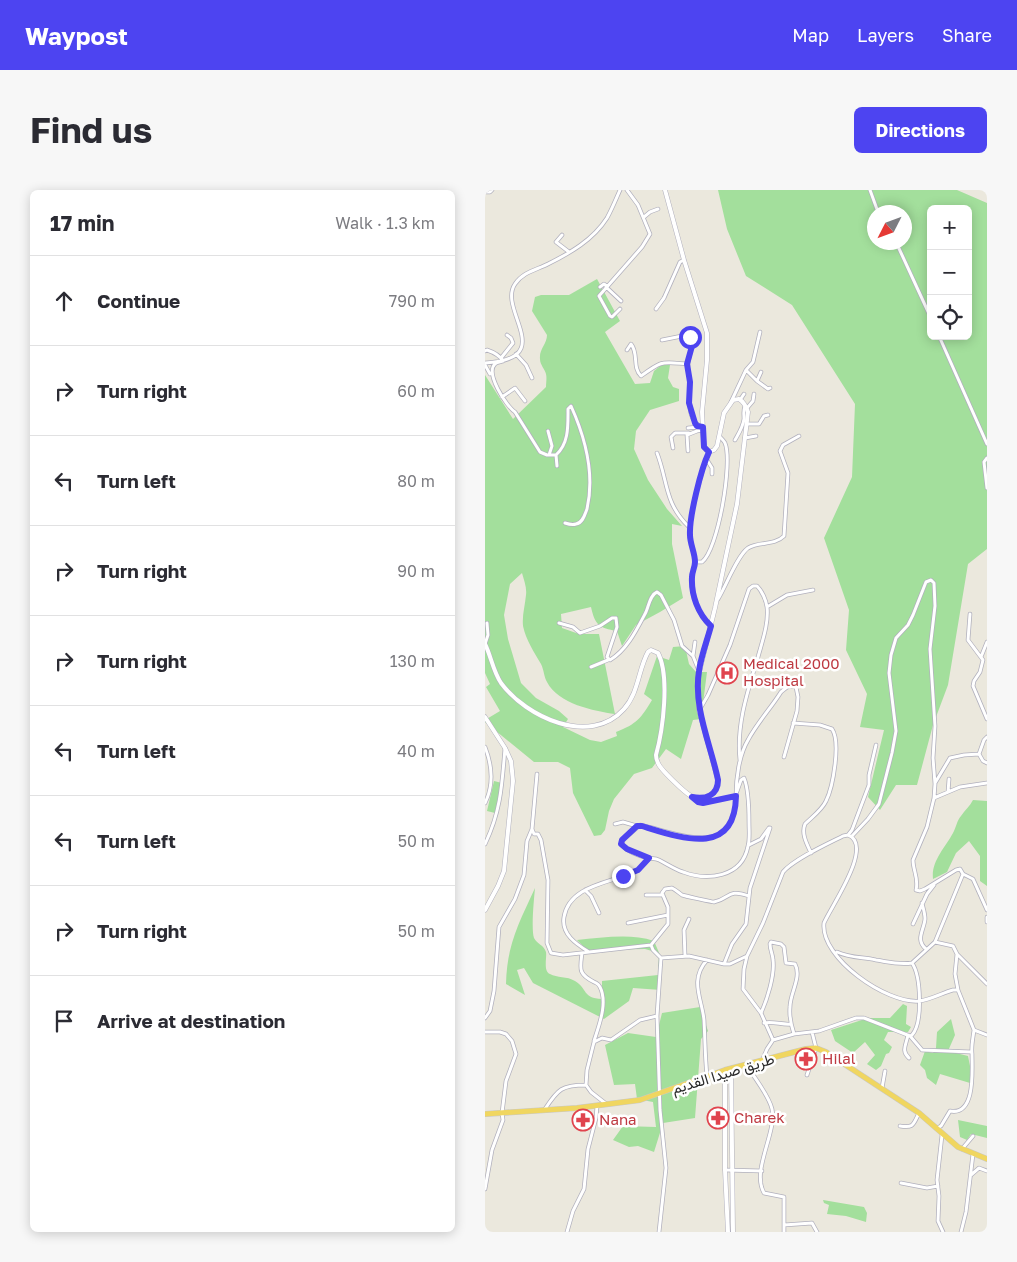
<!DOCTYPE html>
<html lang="en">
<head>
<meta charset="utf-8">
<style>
  :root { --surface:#fff; --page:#f7f7f7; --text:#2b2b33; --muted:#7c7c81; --line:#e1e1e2; --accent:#4d44f1 }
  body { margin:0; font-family:"Golos Text",Vazirmatn,sans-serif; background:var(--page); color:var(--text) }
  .controls { position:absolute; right:15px; top:15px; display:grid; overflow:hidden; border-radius:8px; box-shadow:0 2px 12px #0003 }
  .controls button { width:45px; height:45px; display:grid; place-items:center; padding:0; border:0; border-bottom:1px solid var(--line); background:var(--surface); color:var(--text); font:25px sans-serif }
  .compass { position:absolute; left:382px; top:15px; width:45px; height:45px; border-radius:50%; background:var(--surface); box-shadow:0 2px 12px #0003; rotate:228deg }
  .stop { position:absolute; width:15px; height:15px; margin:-11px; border:4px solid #4d44f1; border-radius:50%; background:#fff }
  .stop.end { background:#4d44f1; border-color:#fff; box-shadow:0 1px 5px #0008 }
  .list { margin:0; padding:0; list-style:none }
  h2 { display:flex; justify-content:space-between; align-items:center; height:65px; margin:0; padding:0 20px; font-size:21px }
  h2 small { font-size:16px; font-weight:400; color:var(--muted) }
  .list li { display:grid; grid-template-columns:32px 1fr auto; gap:15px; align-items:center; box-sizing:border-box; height:90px; padding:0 20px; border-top:1px solid var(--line) }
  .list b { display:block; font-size:19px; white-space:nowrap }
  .list em { font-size:16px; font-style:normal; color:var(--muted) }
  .icon { flex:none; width:28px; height:28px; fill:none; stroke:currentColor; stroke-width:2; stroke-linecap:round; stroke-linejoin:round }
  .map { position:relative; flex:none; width:502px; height:1042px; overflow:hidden; border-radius:8px }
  header { display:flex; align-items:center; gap:30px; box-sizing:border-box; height:70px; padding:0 25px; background:var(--accent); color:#fff }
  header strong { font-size:24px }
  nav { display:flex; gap:28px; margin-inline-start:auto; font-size:18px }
  .intro { display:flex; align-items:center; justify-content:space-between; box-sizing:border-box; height:120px; padding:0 30px }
  h1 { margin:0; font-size:35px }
  .button { padding:12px 22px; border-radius:8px; background:var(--accent); color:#fff; font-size:18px; font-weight:700 }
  main { display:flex; gap:30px; padding:0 30px }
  aside { flex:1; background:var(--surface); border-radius:8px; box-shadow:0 2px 12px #0003 }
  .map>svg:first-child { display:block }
</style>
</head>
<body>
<header>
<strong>Waypost</strong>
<nav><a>Map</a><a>Layers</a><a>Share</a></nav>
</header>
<div class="intro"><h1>Find us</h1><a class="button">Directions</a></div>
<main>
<aside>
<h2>17 min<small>Walk · 1.3 km</small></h2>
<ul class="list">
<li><svg class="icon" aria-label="ahead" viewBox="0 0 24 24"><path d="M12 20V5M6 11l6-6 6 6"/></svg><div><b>Continue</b></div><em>790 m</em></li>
<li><svg class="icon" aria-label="right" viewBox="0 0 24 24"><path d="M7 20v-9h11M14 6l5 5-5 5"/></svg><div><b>Turn right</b></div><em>60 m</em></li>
<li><svg class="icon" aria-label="left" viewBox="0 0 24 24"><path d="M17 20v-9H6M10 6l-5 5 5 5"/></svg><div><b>Turn left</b></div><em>80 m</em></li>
<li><svg class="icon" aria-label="right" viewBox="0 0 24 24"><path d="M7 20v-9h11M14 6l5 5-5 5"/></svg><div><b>Turn right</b></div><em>90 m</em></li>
<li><svg class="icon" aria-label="right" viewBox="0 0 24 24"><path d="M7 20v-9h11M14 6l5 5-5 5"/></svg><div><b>Turn right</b></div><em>130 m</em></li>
<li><svg class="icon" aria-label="left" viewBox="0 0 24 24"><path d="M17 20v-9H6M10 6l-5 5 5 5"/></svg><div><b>Turn left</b></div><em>40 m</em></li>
<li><svg class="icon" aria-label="left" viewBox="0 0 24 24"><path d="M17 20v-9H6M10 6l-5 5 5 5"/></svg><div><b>Turn left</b></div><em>50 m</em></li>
<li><svg class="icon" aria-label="right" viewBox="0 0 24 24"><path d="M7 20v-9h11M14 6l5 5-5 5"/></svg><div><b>Turn right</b></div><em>50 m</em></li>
<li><svg class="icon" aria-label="arrive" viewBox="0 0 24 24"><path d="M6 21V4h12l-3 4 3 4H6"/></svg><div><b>Arrive at destination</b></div></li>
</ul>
</aside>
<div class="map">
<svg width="502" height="1042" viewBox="0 0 502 1042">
  <rect width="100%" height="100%" fill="#ebe8dd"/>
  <path fill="#a3df9c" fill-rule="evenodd" d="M 233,0 L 472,0 L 502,13 L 502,359 L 483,374 L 463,495 L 448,535 L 432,595 L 411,595 L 395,620 L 383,607 L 399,540 L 375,537 L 382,504 L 361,460 L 364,420 L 339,348 L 367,287 L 370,214 L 307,115 L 261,86 L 242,39 ZM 446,19 L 483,19 L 483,146 L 446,146 ZM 390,22 L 420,22 L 420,52 L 390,52 Z
    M 112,89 L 135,131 L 120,142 L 150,194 L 165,193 L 169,181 L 180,172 L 185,175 L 183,188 L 188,197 L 194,199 L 194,211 L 165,220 L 151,241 L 149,259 L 163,290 L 182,319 L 197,336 L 187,334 L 187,354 L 198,408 L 175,422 L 151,435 L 137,456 L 132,441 C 114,438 110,435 106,417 L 76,424 L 77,438 L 94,444 L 114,444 L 130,524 C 109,521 73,514 62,492 C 59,487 59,480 56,474 C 49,462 41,450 38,436 C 37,425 40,416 41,405 C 42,398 39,390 37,383 L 25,394 L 19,425 L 23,449 L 36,493 L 51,508 L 74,521 L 83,529 L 78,537 L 105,550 L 116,552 L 132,546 L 131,542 C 152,534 156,528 167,510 L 159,504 L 172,466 L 184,470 L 188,457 L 200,456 L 204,474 L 211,482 L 222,482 L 216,529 L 208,530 L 196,569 L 181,559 L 167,578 L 149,584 L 129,609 L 124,621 L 120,640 L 116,645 L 109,646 L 88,603 L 85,578 L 73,572 L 49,572 L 0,532 L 0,530 L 15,521 L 1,497 L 5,494 L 0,483 L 0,185 L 28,229 L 61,197 C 61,193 62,188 61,184 C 60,179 55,175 55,169 C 54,159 62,154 62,145 L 47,121 L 50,107 L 56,105 L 84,105 Z
    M 9,591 L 17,593 L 10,623 L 2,621 Z
    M 488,610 L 502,611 L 502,696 L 495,691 L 495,666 L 484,651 L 471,663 L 462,682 L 448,689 C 446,671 460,658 468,643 C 471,638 472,630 476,626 C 480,620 485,616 488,610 Z
    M 50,698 C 49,709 46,739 49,748 C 52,754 59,755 61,762 C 62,768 58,781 65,784 C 72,788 82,786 90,791 C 103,799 97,808 117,809 L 117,791 L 173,785 L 174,763 L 160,759 L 102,760 L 92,750 C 117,748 145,743 169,751 L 175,765 L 176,800 L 148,798 L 144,811 L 119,829 L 48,793 L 39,778 L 32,780 L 40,805 L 21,794 C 22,754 34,733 50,698 Z
    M 418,814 L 422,816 L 421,834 L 426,837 L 423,842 L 403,842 L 399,850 L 407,857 L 404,863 L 401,864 L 396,876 L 391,880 L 382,874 L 390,865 L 380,852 L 368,863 L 350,851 L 346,840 L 383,828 L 405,828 Z
    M 215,817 L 223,841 L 216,849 L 210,928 L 178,933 L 169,962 L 153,956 L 144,957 L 128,950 L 138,936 L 171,937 L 168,912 L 152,909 L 150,894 L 129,895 L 120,855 L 143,843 L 171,847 L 177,823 Z
    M 466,829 L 470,845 L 463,861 L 483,866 L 486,881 L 485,893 L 455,884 L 451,895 L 442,888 L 440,880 L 435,875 L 440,861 L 448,863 L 451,858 L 452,842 Z
    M 473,930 L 502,936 L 502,948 L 486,944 L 482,950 L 475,947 Z
    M 338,1010 L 379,1017 L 382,1023 L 381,1032 L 361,1026 L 342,1024 L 344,1015 L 339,1013 Z"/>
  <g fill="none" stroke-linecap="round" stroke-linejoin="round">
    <g stroke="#b1b0bd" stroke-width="4.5">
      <path id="minor" d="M 385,0 L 393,22
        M 0,2 L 5,2 L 7,0
        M 159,27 L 165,22 L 173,19
        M 77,45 L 71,52 L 84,62
        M 411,52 L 446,128
        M 115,97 L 119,94 L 122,96
        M 121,97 L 136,111
        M 135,119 L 127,127 L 125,126 L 114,106 L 157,57 L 165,44 L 153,15 L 142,0
        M 171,119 L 179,108 L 195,72 L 199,70
        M 454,146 L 502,254
        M 177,150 L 202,145 L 206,150 C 208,160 203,167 203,176 C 202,183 206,189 205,196 C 205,208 201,233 218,237
        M 142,160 L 146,154 C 154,164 147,177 156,186 C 178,170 176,172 202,174
        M 0,161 L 2,160 C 8,162 15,166 18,171 C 15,172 12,172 10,174 C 0,183 21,216 30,222 L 55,262 L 62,265 L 71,265
        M 31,164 L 41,175 L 47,188
        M 16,168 L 28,153 L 26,148 L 22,145
        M 0,173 C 74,169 12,120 30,94 C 38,82 51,80 63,74 C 85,63 108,50 122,28 C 127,19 131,9 135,0
        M 0,175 L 5,184
        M 261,180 L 272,191 L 276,182
        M 272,191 L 283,199 L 285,198
        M 17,207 L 30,198 L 40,211
        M 255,210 L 259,204
        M 246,212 L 261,180 L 268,172 L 275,142
        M 262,218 L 268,211 L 269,204
        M 262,234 L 274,234 L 279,226 L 283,225
        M 203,238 L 214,237
        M 63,241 L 67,256 L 64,265
        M 260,248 L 271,246
        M 250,250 C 254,243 258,237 259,229 C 259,223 258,221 260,216
        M 188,258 L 186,247 L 190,243 L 204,243
        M 203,261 L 202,245 L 212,241 L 217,240
        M 224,262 C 216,280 204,326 205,345 C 205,354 210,363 210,372 C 210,377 207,382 207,387 C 206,405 213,424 226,437
        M 172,263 C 183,291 179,313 204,337
        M 71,265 C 84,253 83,236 83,219 L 86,216 C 100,247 110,284 102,319 C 100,324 98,333 91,334 C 88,335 83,334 80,333
        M 71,265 L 72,276
        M 502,268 L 499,272 L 502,298
        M 222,270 L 227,278 L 227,284
        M 210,372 L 217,372 C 233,360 248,272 240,253 C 239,251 236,248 235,247
        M 233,409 C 241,396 252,366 263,358 C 274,351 289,356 299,346 L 303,283 L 295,261 L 298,255 L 314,246
        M 282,417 L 302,405 L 328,400
        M 485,424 L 483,450 L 498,470 L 495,482 L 489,491 L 488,496 L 502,529
        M 74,433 L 88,437 L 95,443 L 115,436 L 127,428 L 131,428 L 132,437 L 122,467 L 125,470 C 142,460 152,439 161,422 C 164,415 165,405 172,402 L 176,405 L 189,430 L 197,456 L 208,466 L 214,481
        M 0,454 L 3,445 L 2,433
        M 208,466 L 210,452
        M 496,467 L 502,452
        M 106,477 L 123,470
        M 215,519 L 223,505 L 245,455 L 264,399 L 268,396 L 272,396 C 277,401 281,410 282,417 C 284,433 277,452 273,467 C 263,500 251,535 255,570
        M 308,533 L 335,535 L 347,539 C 356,552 348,597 341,611 C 337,620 327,627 320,634 C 316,644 322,654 326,663
        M 0,557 C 7,575 9,595 0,613
        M 494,564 L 498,571 L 502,573
        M 450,593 L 465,568 L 479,565 L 494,564 L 499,550 L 502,547
        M 463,602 L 464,589
        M 251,604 L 256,590 L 259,588 C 264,600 264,620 264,633 C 264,641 265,649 263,656 C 257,688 222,691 198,682 C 189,679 182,674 174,670 C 170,668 167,669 163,668 C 154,666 141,661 136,654 L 139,649 L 155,635 C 194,643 250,671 251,606 C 251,589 254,565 263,550 C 272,533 286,518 296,502 C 301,498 304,494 311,497 L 313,507 L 312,521 L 299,567
        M 207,607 L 213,612 L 218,613 L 251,606
        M 449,608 L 475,597 L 502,593
        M 130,634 L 138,632 L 152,636
        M 47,639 L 49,644 L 53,644 L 56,650 L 63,690 L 62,753 L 66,763 L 78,765 L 166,755 L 168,760 L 176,768 L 172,826 L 175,920 L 181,978 L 174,1042
        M 363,645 L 367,640 L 384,595 L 384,585 L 391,555
        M 0,654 C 16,621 17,594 20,558
        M 264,655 L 276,649 L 284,638
        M 478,684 L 488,689 L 502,720
        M 100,700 L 106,706 L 114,723
        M 161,705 L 178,705
        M 437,713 C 438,718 440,723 440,729 C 439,740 430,750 441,759
        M 502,727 L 502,732
        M 143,733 L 183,725
        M 428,734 L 442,704 L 449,695
        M 450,752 L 468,756 L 472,764 L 470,784 L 473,800
        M 166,755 L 183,734 L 183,717 L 177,703 L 180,699 L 187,698 C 191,700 194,703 197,705 C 200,706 227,712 229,712 C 245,709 242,698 264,706
        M 104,762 C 91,754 76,744 79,727 C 84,696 124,693 147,683 C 154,680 159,675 164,669
        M 352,762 C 365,768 377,767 391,770 C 404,772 413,775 427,773
        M 97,763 C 95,779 93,784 109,792 C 113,794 113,793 115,797 C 123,813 114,835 109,851
        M 472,764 L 502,794
        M 200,766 L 199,740 L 204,729
        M 262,766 L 259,779 L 258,799 L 276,823 L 288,850
        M 176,768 L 204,766 L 239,774 L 245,774 L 262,766 L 278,733 L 298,682 C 309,669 342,654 358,646 L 363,645 C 390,655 345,718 339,733 C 335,768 402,814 434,811 C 445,810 457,803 468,800 L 473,800 L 489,840 L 502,845
        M 222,770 C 204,790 217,809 219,830 C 220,849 220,867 222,886
        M 239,774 L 247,754 L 261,734 L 265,698 L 285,638
        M 276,823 C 282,810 290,785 288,770 C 288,765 285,760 285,754 L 286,752 L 296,754 L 299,757 L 301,773 L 310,774 C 317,787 305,803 305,817 C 304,827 306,835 309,844
        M 0,828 L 5,821 L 9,801 L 14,737 L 30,709 L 39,685 L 42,651 L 47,639 L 52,584
        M 279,833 C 288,831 297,835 306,834
        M 0,842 L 15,842 L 21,844 L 27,851 L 31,864 L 21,891 L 17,923 L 18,930 L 7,960 L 0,999
        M 423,845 C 421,855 416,861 424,868
        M 425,846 L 437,860 L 486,862
        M 277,871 L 282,859 L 288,850 L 309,844 L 334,841 L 371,828 L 379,828 L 425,846 L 427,845 C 438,833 436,786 427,773 L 450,752 L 478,684 L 475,679 L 471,680 L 440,699 L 435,701 L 431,700 C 434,688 428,681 428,670 L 442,637 L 449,608 L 450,594 L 448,568 L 450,536 L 445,459 L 450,416 L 449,393 L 446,390 L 441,392 L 428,425 L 423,435 L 411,448 L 406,465 L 404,483 L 411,541 L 407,563 L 394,614 L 383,629 L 367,646
        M 262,875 C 269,888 284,905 287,919 C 292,943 266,980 279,1003 L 299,1007 L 299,1042
        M 322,885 L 331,858 L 327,842
        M 397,898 L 400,881
        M 120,913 L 106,902 L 101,895 L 102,880 L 109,852 L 117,848 L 126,850 L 155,830 L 172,826
        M 60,919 C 73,899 77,895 101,895
        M 415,936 C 429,938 428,935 434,923
        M 452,938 L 456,936 L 465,921 C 491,926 487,880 487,864 C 486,856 488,848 489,840
        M 457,945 L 452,990 L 454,1006 L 453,1031 L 458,1042
        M 477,959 L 488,946
        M 240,980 L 277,981
        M 486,985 L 494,978 L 502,981
        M 416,993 L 442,998 L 453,996
        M 299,1035 L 327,1033 L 332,1042
        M 82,1042 L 88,1021 L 99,999 L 103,959 L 111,928 L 112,916
        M 476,1042 L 481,1022 L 488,964"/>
    </g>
    <g stroke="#b1b0bd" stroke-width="5">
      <path id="tertiary" d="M 0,454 C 6,466 8,481 16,493 C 41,527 105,557 139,519 C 154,502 153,480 163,462 L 166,460 L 173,463 C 185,486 178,540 171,565 C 171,567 172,571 173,573 C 175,579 199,602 206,606 C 219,614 233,603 233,590 L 214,520 L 213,487 L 230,418 L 252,314 L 263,222 C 261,216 259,212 254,209 L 248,210 L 239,223 L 232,256 L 229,260 L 224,262 L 219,257 L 217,222 L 222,170 L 222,143 L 199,70 L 180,0
        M 0,527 L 20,558 L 26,571 L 28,591 L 19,681 L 13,696 L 0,720
        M 246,879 L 248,1042
        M 240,880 L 240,980 L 243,1042"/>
    </g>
    <g stroke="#c8c8c8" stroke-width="6">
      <path id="trunk" d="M 0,924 L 92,918 L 155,910 L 240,880 L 321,859 L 331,858 L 341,862 L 434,923 L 473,957 L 502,969"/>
    </g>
    <use href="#minor" stroke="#fff" stroke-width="3"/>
    <use href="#tertiary" stroke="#fff" stroke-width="4"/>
    <use href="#trunk" stroke="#f0d660" stroke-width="5"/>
  </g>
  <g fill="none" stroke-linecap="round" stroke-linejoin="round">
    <path stroke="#4d44f1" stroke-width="6" d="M 138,686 L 153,680 L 164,668 L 142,659 L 136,654 L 137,650 L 152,636 L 157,636 C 196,648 250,668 251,606 L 218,613 L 213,612 L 207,607 C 221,610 233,605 233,590 C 226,555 208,518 214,481 C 216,466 222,451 226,436 C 213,424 206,405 207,387 C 207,382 210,377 210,372 C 210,363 205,354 205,345 C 204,327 216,279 224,262 L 219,257 L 218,237 L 212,236 L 210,233 L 204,213 L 205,192 L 202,174 L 207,156 L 205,147"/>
  </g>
  <defs>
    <g id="hospital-ring" transform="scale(1.125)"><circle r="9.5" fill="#fff" stroke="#e0444e" stroke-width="1.5"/><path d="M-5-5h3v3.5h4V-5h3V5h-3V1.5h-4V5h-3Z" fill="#e0444e"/></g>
    <g id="pharmacy-ring" transform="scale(1.125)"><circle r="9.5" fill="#fff" stroke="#e0444e" stroke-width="1.5"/><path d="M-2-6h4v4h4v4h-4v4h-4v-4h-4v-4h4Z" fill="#e0444e"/></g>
  </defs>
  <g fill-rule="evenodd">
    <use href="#hospital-ring" x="242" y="483"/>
    <use href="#pharmacy-ring" x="321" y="869"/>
    <use href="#pharmacy-ring" x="233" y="928"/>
    <use href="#pharmacy-ring" x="98" y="930"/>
  </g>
  <g text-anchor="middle" stroke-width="5" stroke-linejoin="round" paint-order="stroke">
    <g font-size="15" fill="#be3a42" stroke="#fff" text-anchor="start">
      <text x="258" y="479">Medical 2000<tspan x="258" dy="17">Hospital</tspan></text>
      <text x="337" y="874">Hilal</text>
      <text x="249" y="933">Charek</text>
      <text x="114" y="935">Nana</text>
    </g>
    <g font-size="15" fill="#2a2a2a" stroke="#fff">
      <text transform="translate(238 884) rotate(-17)" y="5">طريق صيدا القديم</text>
    </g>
  </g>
</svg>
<div class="controls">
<button>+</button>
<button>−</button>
<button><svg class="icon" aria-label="locate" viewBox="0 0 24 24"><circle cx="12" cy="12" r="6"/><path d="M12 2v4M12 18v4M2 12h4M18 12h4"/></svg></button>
</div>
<svg class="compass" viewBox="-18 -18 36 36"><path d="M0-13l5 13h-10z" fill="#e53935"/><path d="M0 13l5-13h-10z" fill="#7c7c81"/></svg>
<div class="stop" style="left:205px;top:147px"></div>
<div class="stop end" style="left:138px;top:686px"></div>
</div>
</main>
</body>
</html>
